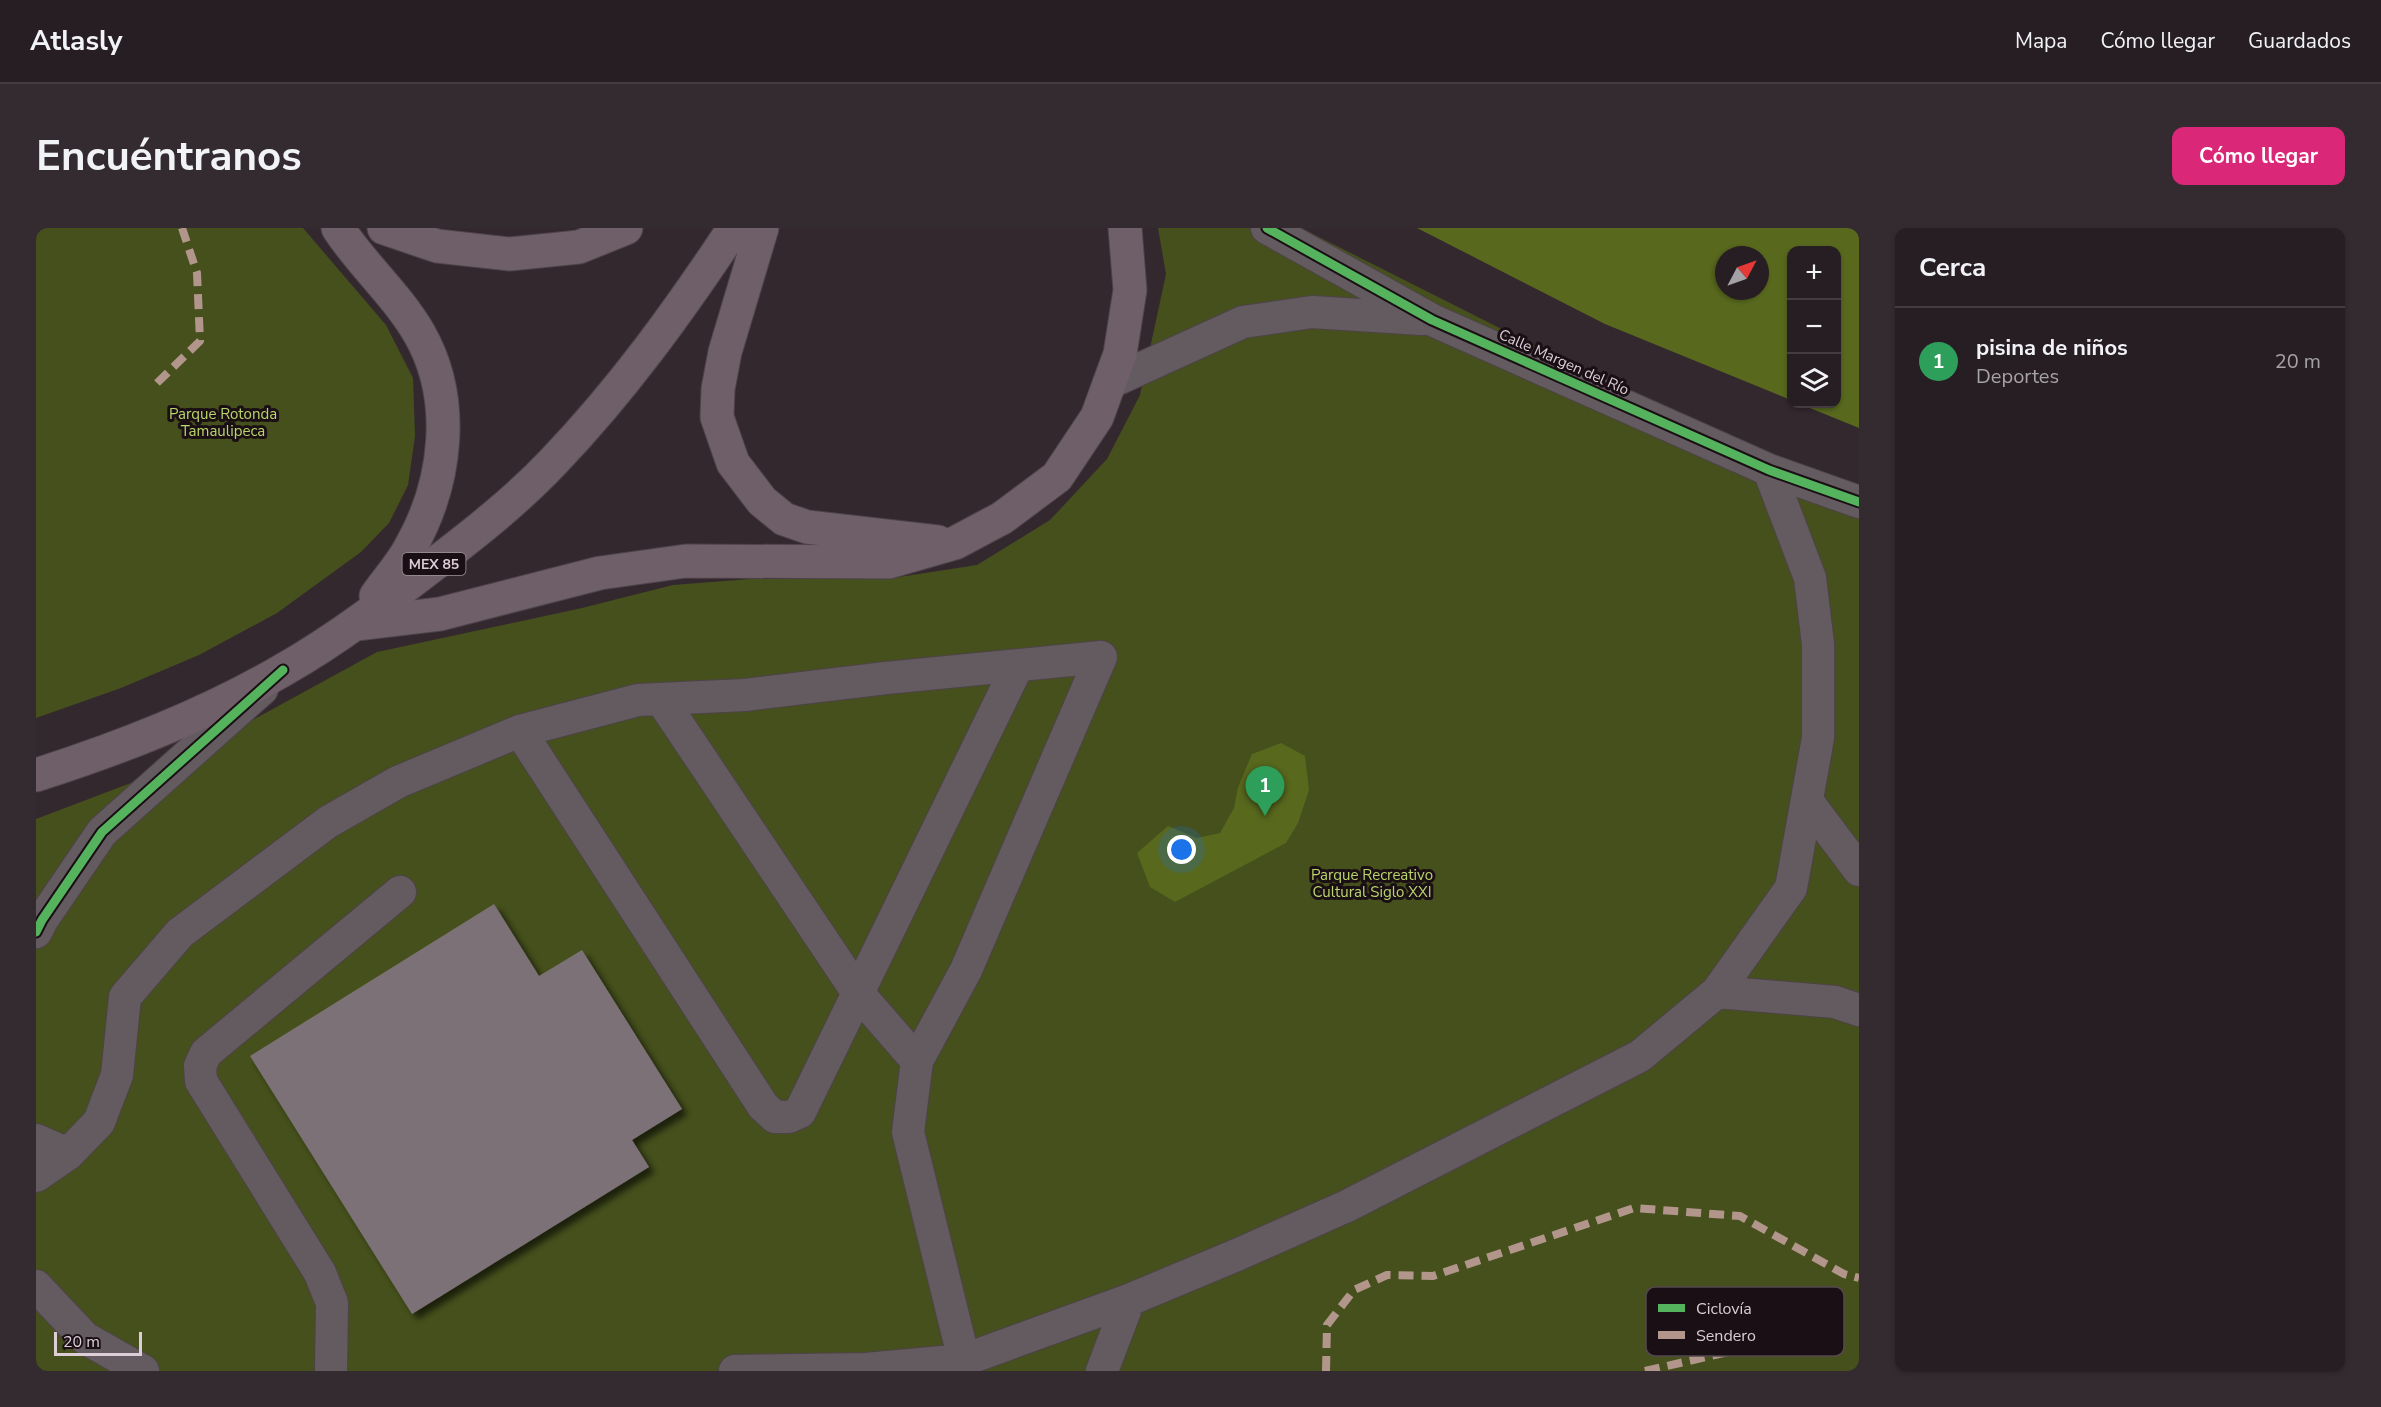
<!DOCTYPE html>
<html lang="es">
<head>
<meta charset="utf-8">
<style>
  :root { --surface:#271e23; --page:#332b30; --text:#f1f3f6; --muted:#a4a2a6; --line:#433c41; --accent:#db2777 }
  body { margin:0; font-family:"Nunito Sans",sans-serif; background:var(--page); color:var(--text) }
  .controls { position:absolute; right:18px; top:18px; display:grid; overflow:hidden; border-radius:12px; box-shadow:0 2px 4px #0004 }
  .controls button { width:54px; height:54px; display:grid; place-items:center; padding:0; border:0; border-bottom:2px solid var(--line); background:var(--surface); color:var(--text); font:30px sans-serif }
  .compass { position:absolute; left:1679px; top:18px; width:54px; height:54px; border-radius:50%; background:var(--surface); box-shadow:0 2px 4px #0004; rotate:49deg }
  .scale { position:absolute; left:18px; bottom:15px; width:88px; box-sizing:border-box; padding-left:6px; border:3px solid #ddcdd6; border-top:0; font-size:16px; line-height:21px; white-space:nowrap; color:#ddcdd6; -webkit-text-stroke:4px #1a0f15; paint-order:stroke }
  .you { position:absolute; left:1146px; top:622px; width:21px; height:21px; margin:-15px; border:4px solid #fff; border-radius:50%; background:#1a73e8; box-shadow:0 0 0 9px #1a73e833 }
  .badge { display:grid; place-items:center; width:39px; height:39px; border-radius:50%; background:var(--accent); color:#fff; font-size:20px; font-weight:700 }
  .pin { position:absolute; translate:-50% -50px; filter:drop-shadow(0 2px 3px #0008) }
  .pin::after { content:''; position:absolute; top:32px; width:21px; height:18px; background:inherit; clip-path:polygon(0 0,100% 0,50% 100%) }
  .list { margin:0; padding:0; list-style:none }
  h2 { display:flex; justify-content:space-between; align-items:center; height:78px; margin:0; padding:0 24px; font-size:26px }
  h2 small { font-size:20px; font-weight:400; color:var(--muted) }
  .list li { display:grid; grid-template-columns:39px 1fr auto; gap:18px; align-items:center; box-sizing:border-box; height:108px; padding:0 24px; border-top:2px solid var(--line) }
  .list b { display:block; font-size:22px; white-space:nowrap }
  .list p { margin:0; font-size:20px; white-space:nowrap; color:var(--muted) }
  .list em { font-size:20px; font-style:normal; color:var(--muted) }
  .icon { flex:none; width:33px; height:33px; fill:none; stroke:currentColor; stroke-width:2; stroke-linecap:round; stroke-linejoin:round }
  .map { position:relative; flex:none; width:1823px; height:1143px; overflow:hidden; border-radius:12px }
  header { display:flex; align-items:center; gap:36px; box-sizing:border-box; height:84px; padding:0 30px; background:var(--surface); border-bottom:2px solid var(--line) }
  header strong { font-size:28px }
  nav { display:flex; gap:33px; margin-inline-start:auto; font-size:21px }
  .intro { display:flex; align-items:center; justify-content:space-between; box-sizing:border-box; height:144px; padding:0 36px }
  h1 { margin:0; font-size:42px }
  .button { padding:15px 27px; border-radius:12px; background:var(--accent); color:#fff; font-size:21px; font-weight:700 }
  main { display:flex; gap:36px; padding:0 36px }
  aside { flex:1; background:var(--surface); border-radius:12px; box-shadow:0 2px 4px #0004 }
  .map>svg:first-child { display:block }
</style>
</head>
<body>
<header>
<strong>Atlasly</strong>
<nav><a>Mapa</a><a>Cómo llegar</a><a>Guardados</a></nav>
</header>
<div class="intro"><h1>Encuéntranos</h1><a class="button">Cómo llegar</a></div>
<main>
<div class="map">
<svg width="1823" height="1143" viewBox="0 0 1823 1143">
  <defs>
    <filter id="shadow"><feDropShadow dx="5.5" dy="5.5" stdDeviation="3" flood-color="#0009"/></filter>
  </defs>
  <rect width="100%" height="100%" fill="#34282f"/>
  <path fill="#45501c" d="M 2,0 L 267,0 L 350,97 L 377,150 L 379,208 L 372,257 L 353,295 L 325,324 L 241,385 L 163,427 L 85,460 L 0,490 L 0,4 Z
    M 1122,0 L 1265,0 L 1823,281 L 1823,1143 L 0,1143 L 0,591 L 116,547 L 341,424 L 546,380 L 637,357 L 714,351 L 850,351 L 941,337 L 1014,292 L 1071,231 L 1104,167 L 1130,46 Z"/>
  <path fill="#58681d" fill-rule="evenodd" d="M 1381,0 L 1823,0 L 1823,200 L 1764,176 L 1800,176 L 1800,22 L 1756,22 L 1755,172 L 1569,96 ZM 1688,27 L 1724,27 L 1724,63 L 1688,63 Z
    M 1245,515 L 1269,528 L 1273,562 L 1262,595 L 1250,615 L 1139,674 L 1114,659 L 1101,625 L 1132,598 L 1161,610 L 1184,605 L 1198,580 L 1202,559 L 1216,526 Z"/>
  <path fill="#7c7177" filter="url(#shadow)" d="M 458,676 L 503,748 L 546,722 L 646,881 L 596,912 L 613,939 L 376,1086 L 214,828 Z"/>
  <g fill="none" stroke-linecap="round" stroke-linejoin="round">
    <g stroke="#4d4349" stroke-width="34">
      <path id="minor" d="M 1231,0 L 1396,92 L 1733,242 L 1823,274
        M 1073,155 L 1207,94 L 1276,84 L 1386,91
        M 625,471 L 822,765 L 881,833
        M 484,503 L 727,878 L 739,889 L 753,889 L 764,884 L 982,437
        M 1771,573 L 1823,642
        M 0,704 L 6,692 L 66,604 L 226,461
        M 1681,764 L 1799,774 L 1823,782
        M 0,912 L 32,926 L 63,894 L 81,847 L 89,769 L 144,705 L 292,594 L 362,554 L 484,503 L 602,472 L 709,467 L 850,450 L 1065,429 L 930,742 L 881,833 L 872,904 L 928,1132 L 830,1141 L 699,1143
        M 0,948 L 32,926
        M 0,1058 L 49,1110 L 107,1143
        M 928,1132 L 1093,1072 L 1203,1026 L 1311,978 L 1604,828 L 1681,764 L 1755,660 L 1782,510 L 1782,416 L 1774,350 L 1733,242
        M 295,1143 L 296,1075 L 284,1045 L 165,853 L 164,838 L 170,825 L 364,664
        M 1066,1143 L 1093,1072"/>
    </g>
    <g stroke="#4d4349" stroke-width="35">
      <path id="major" d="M 302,0 C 326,37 361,67 383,105 C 421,171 411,255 374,320 C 365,337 351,352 340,368
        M 348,0 L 401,18 L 474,26 L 543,19 L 590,0
        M 726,0 L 689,124 L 682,161 L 681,189 L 697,235 L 726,273 L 748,291 L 771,299 L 902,314
        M 320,396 L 404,386 L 564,345 L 650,333 L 853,334 L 919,315 L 966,290 L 1021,249 L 1061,189 L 1084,126 L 1094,62 L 1089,0
        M 0,547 C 85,520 170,487 247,442 C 300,412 348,375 396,338 C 439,305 480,273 517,234 C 586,162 643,83 698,0"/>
    </g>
    <use href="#minor" stroke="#645b60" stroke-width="32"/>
    <use href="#major" stroke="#6f5f68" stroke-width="33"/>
    <path stroke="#b2968c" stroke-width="8" stroke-dasharray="15 8" stroke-linecap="butt" d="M 121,155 L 164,113 L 161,45 L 146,0
      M 1290,1143 L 1291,1097 L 1318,1062 L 1351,1047 L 1397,1048 L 1598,980 L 1704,988 L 1808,1046 L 1823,1050
      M 1609,1143 L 1727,1116"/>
    <g stroke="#1a0f15" stroke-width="13">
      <path id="cycleway" d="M 1231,0 L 1396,92 L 1733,242 L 1823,274
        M 0,704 L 6,692 L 66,604 L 247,442"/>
    </g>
    <use href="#cycleway" stroke="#56b35d" stroke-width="9"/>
  </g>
  <g text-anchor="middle" stroke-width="6" stroke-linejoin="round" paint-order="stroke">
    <rect fill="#1a0f15" stroke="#a2949c" stroke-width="1.5" x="366.5" y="325" width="63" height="22" rx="4.5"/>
    <g font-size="14" font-weight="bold" fill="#ddcdd6">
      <text x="398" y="341">MEX 85</text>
    </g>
    <g font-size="15" fill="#ddcdd6" stroke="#1a0f15">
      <text transform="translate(1528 134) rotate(24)" y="5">Calle Margen del Río</text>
    </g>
    <g font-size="15" fill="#bad569" stroke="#1a0f15">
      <text x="187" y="191">Parque Rotonda<tspan x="187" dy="17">Tamaulipeca</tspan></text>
      <text x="1336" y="652">Parque Recreativo<tspan x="1336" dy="17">Cultural Siglo XXI</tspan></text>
    </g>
  </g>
  <rect x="1610" y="1059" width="198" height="69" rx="9" fill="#1a0f15" stroke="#54484f" stroke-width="1.5"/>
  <rect x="1622" y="1076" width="27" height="8" fill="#56b35d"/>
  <rect x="1622" y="1103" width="27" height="8" fill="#b2968c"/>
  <g font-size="16" fill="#ddcdd6">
    <text x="1660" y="1086">Ciclovía</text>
    <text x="1660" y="1113">Sendero</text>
  </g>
</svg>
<div class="controls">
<button>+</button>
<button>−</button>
<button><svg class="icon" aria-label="layers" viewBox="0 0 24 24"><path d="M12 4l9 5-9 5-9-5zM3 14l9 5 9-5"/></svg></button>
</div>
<svg class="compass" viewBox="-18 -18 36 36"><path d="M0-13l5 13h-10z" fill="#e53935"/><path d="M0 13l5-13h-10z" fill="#a4a2a6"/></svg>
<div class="scale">20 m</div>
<div class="you"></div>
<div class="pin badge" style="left:1229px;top:588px;background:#2e9e5b">1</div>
</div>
<aside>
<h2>Cerca<small></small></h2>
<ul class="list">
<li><span class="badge" style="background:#2e9e5b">1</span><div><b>pisina de niños</b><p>Deportes</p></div><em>20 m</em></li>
</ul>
</aside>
</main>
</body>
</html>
